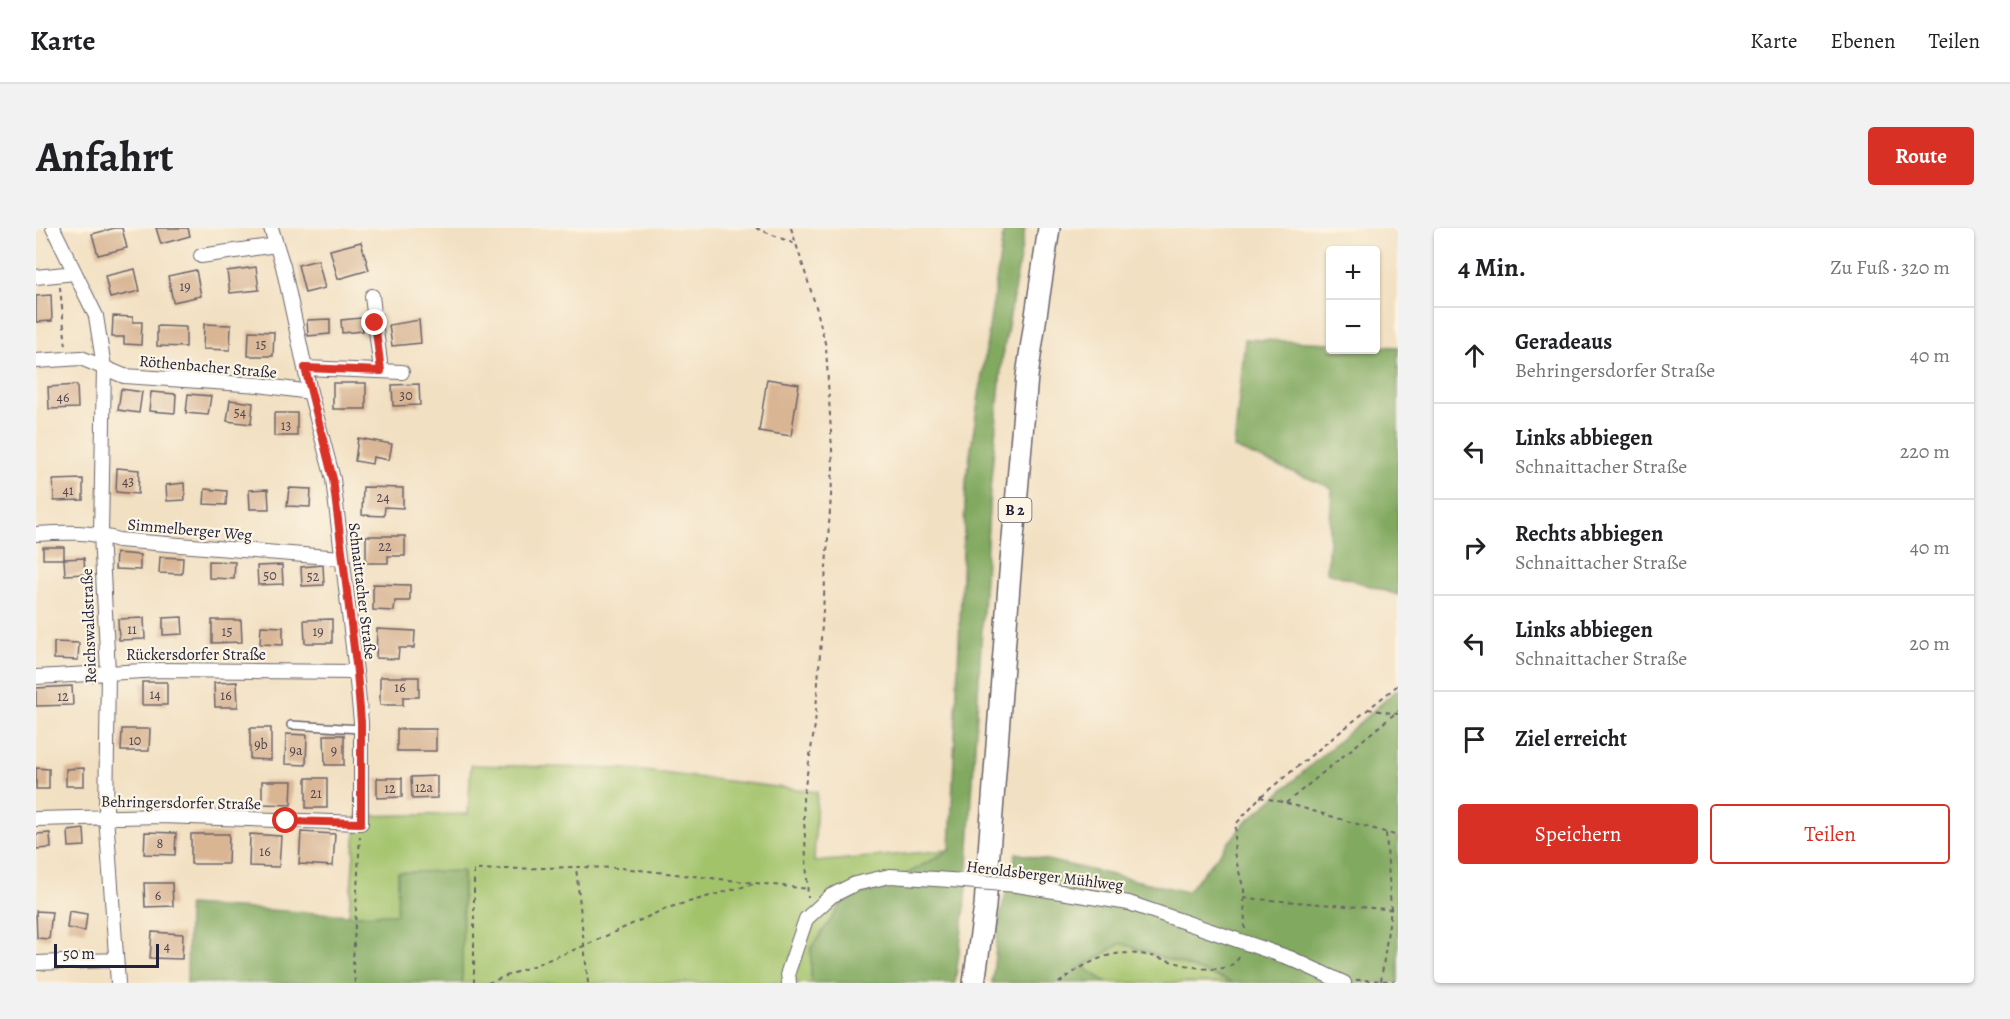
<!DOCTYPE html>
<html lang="de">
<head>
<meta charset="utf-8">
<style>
  :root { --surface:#fff; --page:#f2f2f2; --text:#202124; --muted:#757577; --line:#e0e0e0; --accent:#d93025 }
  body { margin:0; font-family:Alegreya,serif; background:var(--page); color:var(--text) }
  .controls { position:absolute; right:18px; top:18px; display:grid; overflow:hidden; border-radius:6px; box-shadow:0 2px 4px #0004 }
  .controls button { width:54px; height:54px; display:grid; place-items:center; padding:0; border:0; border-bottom:2px solid var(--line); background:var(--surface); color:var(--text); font:30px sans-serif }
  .scale { position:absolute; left:18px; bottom:15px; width:105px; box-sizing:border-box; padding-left:6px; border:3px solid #22223b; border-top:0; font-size:16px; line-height:21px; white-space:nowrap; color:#22223b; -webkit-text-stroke:4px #fcf5e5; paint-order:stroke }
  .stop { position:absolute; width:18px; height:18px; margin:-14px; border:4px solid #d93025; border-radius:50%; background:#fff }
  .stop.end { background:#d93025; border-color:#fff; box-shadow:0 2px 6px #0008 }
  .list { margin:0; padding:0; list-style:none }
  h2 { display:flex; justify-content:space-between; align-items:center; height:78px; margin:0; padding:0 24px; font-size:26px }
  h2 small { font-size:20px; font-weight:400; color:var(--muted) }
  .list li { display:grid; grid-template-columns:39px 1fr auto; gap:18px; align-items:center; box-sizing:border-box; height:96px; padding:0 24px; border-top:2px solid var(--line) }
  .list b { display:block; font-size:22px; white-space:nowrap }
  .list p { margin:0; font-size:20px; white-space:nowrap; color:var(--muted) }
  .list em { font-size:20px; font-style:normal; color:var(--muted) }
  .actions { display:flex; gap:12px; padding:18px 24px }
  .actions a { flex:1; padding:14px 0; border:2px solid var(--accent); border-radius:6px; text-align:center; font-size:21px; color:var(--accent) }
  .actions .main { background:var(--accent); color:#fff }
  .icon { flex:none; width:33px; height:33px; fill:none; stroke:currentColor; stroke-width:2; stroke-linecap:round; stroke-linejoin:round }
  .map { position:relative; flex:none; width:1362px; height:755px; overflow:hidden; border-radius:6px }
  header { display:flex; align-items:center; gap:36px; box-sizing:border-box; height:84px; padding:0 30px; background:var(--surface); border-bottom:2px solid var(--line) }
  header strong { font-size:28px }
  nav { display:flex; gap:33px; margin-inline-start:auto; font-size:21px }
  .intro { display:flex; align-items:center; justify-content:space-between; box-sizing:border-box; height:144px; padding:0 36px }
  h1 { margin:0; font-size:42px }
  .button { padding:15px 27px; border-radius:6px; background:var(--accent); color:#fff; font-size:21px; font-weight:700 }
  main { display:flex; gap:36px; padding:0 36px }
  aside { flex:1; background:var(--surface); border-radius:6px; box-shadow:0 2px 4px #0004 }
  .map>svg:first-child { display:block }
</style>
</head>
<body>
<header>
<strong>Karte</strong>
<nav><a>Karte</a><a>Ebenen</a><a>Teilen</a></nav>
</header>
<div class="intro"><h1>Anfahrt</h1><a class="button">Route</a></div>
<main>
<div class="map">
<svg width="1362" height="755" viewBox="0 0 1362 755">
  <rect width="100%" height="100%" fill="#fcf5e5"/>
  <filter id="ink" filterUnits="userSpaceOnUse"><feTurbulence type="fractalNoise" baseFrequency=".0167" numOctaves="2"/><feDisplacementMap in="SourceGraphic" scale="12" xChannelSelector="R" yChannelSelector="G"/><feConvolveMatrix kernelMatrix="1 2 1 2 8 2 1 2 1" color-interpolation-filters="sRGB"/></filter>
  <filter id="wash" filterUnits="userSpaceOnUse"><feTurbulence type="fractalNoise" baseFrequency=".008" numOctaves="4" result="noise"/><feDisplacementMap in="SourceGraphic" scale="24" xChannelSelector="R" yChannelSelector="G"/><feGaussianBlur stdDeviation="1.35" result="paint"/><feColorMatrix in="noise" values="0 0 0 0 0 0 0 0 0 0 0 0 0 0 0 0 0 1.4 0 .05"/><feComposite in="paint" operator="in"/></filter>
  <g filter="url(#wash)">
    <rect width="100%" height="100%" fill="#f2e0c2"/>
    <path fill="#a2c36b" stroke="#627253" stroke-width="1.5" d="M 435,537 L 592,541 L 781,564 L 778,634 L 914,622 L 853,656 L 808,673 L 775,720 L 775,755 L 426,755 L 427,644 L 361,686 L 313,687 L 321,588 L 432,586 Z
      M 1085,715 L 1198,755 L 1072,755 L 1047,739 Z"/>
    <path fill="#81a95f" stroke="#52664d" stroke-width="1.5" d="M 968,0 L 989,0 L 966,132 L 954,263 L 930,671 L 919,755 L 775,755 L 775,720 L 808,673 L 853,656 L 914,622 L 930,254 Z
      M 1209,111 L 1294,115 L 1294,122 L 1340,122 L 1340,118 L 1362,119 L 1362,367 L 1291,344 L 1296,260 L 1198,220 Z
      M 1362,461 L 1362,755 L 1198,755 L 1085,715 L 1047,739 L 1072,755 L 956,755 L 963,693 L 980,625 L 1151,664 L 1209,595 Z
      M 427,643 L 426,755 L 151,755 L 152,677 L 313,687 L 361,686 L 362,644 Z"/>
    <g id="blocks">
      <path fill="#d9b594" d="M 79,0 L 86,0 L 91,20 L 62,27 L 56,6 Z
        M 120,0 L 152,0 L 154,8 L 125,16 Z
        M 325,14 L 333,42 L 302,51 L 294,22 Z
        M 282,32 L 289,60 L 269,65 L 262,37 Z
        M 220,39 L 223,62 L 194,65 L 191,43 Z
        M 99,41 L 104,63 L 74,70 L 69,48 Z
        M 160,42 L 165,68 L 137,74 L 132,48 Z
        M 15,67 L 16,93 L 0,94 L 0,68 Z
        M 77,88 L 97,89 L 97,94 L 106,94 L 105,117 L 88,116 L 88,109 L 76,109 Z
        M 325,90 L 327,103 L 306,105 L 305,92 Z
        M 294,91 L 294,106 L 272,108 L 271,92 Z
        M 383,92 L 385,115 L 356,118 L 353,97 Z
        M 168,96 L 195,97 L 194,122 L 167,121 Z
        M 121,98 L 150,99 L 150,119 L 121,118 Z
        M 213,103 L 238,104 L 237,128 L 212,128 Z
        M 731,151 L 763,156 L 755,208 L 723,203 Z
        M 297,155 L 330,155 L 330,181 L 297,181 Z
        M 383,156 L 384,177 L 357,178 L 356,157 Z
        M 41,157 L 42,180 L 13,181 L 12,159 Z
        M 85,161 L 106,164 L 103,185 L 82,182 Z
        M 115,164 L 140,166 L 139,185 L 113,183 Z
        M 152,166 L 175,168 L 172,187 L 150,185 Z
        M 194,172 L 217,175 L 215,196 L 191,193 Z
        M 238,185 L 261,185 L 261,208 L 238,208 Z
        M 322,210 L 356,216 L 353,232 L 337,229 L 336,236 L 319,233 Z
        M 81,240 L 103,242 L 102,266 L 80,264 Z
        M 47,251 L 47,272 L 18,273 L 17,252 Z
        M 148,255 L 149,272 L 131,273 L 130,257 Z
        M 327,259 L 367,260 L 367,280 L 349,279 L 348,288 L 326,287 Z
        M 253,260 L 275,261 L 274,279 L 251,278 Z
        M 169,261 L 191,263 L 190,277 L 168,276 Z
        M 232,261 L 233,281 L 214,281 L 213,262 Z
        M 330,308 L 369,308 L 369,328 L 352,328 L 352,335 L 330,335 Z
        M 7,319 L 28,319 L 28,331 L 48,330 L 49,346 L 29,347 L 28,331 L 7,331 Z
        M 80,325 L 104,327 L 104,342 L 79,341 Z
        M 124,329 L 147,330 L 146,346 L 123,345 Z
        M 173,333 L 199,334 L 198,351 L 173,350 Z
        M 246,337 L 247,356 L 222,357 L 221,338 Z
        M 287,337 L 288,357 L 266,358 L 265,339 Z
        M 337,356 L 374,357 L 374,373 L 359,373 L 358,383 L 337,382 Z
        M 146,389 L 147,406 L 127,407 L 127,390 Z
        M 108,390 L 109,411 L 83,412 L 82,391 Z
        M 296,391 L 296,415 L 269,415 L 268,392 Z
        M 176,392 L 205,392 L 206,414 L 176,415 Z
        M 225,398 L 247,399 L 247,417 L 224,416 Z
        M 341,401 L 379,403 L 378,420 L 363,420 L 362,431 L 340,430 Z
        M 18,414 L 43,415 L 42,432 L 18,431 Z
        M 344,449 L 383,449 L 383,469 L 367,469 L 367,477 L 344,477 Z
        M 106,454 L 131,454 L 131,477 L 106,477 Z
        M 201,454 L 202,479 L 179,479 L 178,455 Z
        M 36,458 L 37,477 L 0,478 L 0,460 Z
        M 214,500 L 235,500 L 235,532 L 214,531 Z
        M 86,501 L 114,501 L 113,523 L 85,523 Z
        M 361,501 L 400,501 L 400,523 L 361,523 Z
        M 250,506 L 271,507 L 270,537 L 249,536 Z
        M 288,507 L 308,507 L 308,537 L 289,537 Z
        M 0,540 L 13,541 L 13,561 L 0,561 Z
        M 48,540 L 48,558 L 30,558 L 30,541 Z
        M 401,548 L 401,570 L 376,571 L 375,549 Z
        M 270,550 L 291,550 L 291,580 L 270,580 Z
        M 341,550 L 366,550 L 366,569 L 341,570 Z
        M 226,553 L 256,553 L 255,577 L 226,576 Z
        M 48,601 L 49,618 L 33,619 L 32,603 Z
        M 109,604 L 140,605 L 139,627 L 108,626 Z
        M 265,604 L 299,606 L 297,638 L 263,636 Z
        M 14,605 L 15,620 L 0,621 L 0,606 Z
        M 155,606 L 193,606 L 192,636 L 155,636 Z
        M 214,606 L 245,608 L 243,639 L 213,638 Z
        M 108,655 L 136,655 L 137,678 L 109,679 Z
        M 0,683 L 16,684 L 13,711 L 1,710 Z
        M 33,683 L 51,686 L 49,703 L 31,700 Z
        M 116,704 L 147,706 L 146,731 L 114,730 Z"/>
    </g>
  </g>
  <g filter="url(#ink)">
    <use href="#blocks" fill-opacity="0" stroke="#6b646a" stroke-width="1.5"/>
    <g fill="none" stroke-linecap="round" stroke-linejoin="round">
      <g stroke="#6b646a" stroke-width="10">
        <path id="service" d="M 255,497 L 325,501"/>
      </g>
      <g stroke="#6b646a" stroke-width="16">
        <path id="minor" d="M 17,0 L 60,88 L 68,139 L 65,306 L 72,444 L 70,588 L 82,755
          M 165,28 L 240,17
          M 0,49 L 39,45
          M 336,68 L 345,143
          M 0,133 L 45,130 L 88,148 L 223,157 L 274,164
          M 269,140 L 366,144
          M 0,306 C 29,304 54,303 82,312 L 305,330
          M 0,449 L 125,442 L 320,444
          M 0,591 L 125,588 L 325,595 L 325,494 L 320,444 L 297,251 L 274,164 L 247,38 L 235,0
          M 981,657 L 1093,675 L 1254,730 L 1308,755
          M 0,735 L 80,732
          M 753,755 L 752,744 L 770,691 L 795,668 L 819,656 L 854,648 L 914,652"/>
      </g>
      <g stroke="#6b646a" stroke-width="24">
        <path id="primary" d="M 938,755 L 949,678 L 973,357 L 991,148 L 1013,0"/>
      </g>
      <path stroke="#6b646a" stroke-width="2" stroke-dasharray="4.5 4.5" stroke-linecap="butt" d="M 720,0 L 759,16
        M 755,0 L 781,82 L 790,119 L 797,239 L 779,497 L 767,570 L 772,670
        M 24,59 L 30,119
        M 1332,481 L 1362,486
        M 1224,569 L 1250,575 L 1362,608
        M 1250,575 L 1362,483
        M 1208,670 L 1362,682
        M 1209,701 L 1208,662 L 1198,625 L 1200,596 L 1224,569 L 1362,457
        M 1320,752 L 1362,753
        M 1345,753 L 1355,681 L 1350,604
        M 319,755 L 317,733 L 324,608
        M 438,755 L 438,642 L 540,639
        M 452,755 L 548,718 L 631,680 L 717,656
        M 552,755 L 540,639 L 585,640 L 773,661
        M 1023,755 C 1038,743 1060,729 1080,726 C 1090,724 1106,726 1116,728 C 1138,733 1193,755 1204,727"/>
      <use href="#service" stroke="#fff" stroke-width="7"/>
      <use href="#minor" stroke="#fff" stroke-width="14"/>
      <use href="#primary" stroke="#fff" stroke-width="21"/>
      <g stroke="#6b646a" stroke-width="16" stroke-linecap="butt">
        <path id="minor-bridge" d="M 914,652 L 981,657"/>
      </g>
      <use href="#minor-bridge" stroke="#fff" stroke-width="14"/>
    </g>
  </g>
  <g fill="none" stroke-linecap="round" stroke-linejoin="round" filter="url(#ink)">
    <path stroke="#d93025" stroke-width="8" d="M 250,593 L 325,595 L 325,494 L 321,444 L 297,251 L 269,140 L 345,143 L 339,95"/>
  </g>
  <g text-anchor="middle" stroke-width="4.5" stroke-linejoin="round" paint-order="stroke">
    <g font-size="14" fill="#504751">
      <text x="149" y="63">19</text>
      <text x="225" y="121">15</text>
      <text x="370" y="172">30</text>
      <text x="27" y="174">46</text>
      <text x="204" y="189">54</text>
      <text x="250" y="202">13</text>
      <text x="92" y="258">43</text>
      <text x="32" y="267">41</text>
      <text x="347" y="274">24</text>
      <text x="349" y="323">22</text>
      <text x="234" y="352">50</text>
      <text x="277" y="353">52</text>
      <text x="96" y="406">11</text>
      <text x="191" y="408">15</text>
      <text x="282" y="408">19</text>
      <text x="364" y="464">16</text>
      <text x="119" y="471">14</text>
      <text x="190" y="472">16</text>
      <text x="27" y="473">12</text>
      <text x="99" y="517">10</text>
      <text x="225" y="521">9b</text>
      <text x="260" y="527">9a</text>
      <text x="298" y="527">9</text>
      <text x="388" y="564">12a</text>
      <text x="354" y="565">12</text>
      <text x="280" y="570">21</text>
      <text x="124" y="620">8</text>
      <text x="229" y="628">16</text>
      <text x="122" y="672">6</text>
      <text x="131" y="723">4</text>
    </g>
    <rect fill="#fcf5e5" stroke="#63616e" stroke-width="1.5" x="962.5" y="270" width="33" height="24" rx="4.5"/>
    <g font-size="15" font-weight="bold" fill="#22223b">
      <text x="979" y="287">B 2</text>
    </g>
    <g font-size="16" fill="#22223b" stroke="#fcf5e5">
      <text transform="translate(172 138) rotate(5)" y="6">Röthenbacher Straße</text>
      <text transform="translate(154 301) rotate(5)" y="6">Simmelberger Weg</text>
      <text transform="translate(327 363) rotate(83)" y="6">Schnaittacher Straße</text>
      <text transform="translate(52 398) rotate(-92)" y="6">Reichswaldstraße</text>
      <text x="160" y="432">Rückersdorfer Straße</text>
      <text transform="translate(145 574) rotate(1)" y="6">Behringersdorfer Straße</text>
      <text transform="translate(1009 647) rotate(7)" y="6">Heroldsberger Mühlweg</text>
    </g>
  </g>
</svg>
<div class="controls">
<button>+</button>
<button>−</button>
</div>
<div class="scale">50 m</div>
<div class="stop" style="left:250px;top:593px"></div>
<div class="stop end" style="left:339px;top:95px"></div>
</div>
<aside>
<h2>4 Min.<small>Zu Fuß · 320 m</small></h2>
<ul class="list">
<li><svg class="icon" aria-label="ahead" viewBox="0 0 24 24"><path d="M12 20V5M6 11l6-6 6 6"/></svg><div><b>Geradeaus</b><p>Behringersdorfer Straße</p></div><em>40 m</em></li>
<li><svg class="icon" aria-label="left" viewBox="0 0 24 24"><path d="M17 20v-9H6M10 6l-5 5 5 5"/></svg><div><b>Links abbiegen</b><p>Schnaittacher Straße</p></div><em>220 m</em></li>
<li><svg class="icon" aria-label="right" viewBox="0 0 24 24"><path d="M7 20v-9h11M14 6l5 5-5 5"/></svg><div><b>Rechts abbiegen</b><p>Schnaittacher Straße</p></div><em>40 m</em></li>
<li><svg class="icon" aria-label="left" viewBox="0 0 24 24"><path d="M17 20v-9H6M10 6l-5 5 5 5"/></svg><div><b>Links abbiegen</b><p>Schnaittacher Straße</p></div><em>20 m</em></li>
<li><svg class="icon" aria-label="arrive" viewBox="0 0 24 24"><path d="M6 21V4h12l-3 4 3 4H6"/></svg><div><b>Ziel erreicht</b></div></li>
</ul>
<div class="actions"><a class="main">Speichern</a><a>Teilen</a></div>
</aside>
</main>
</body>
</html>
